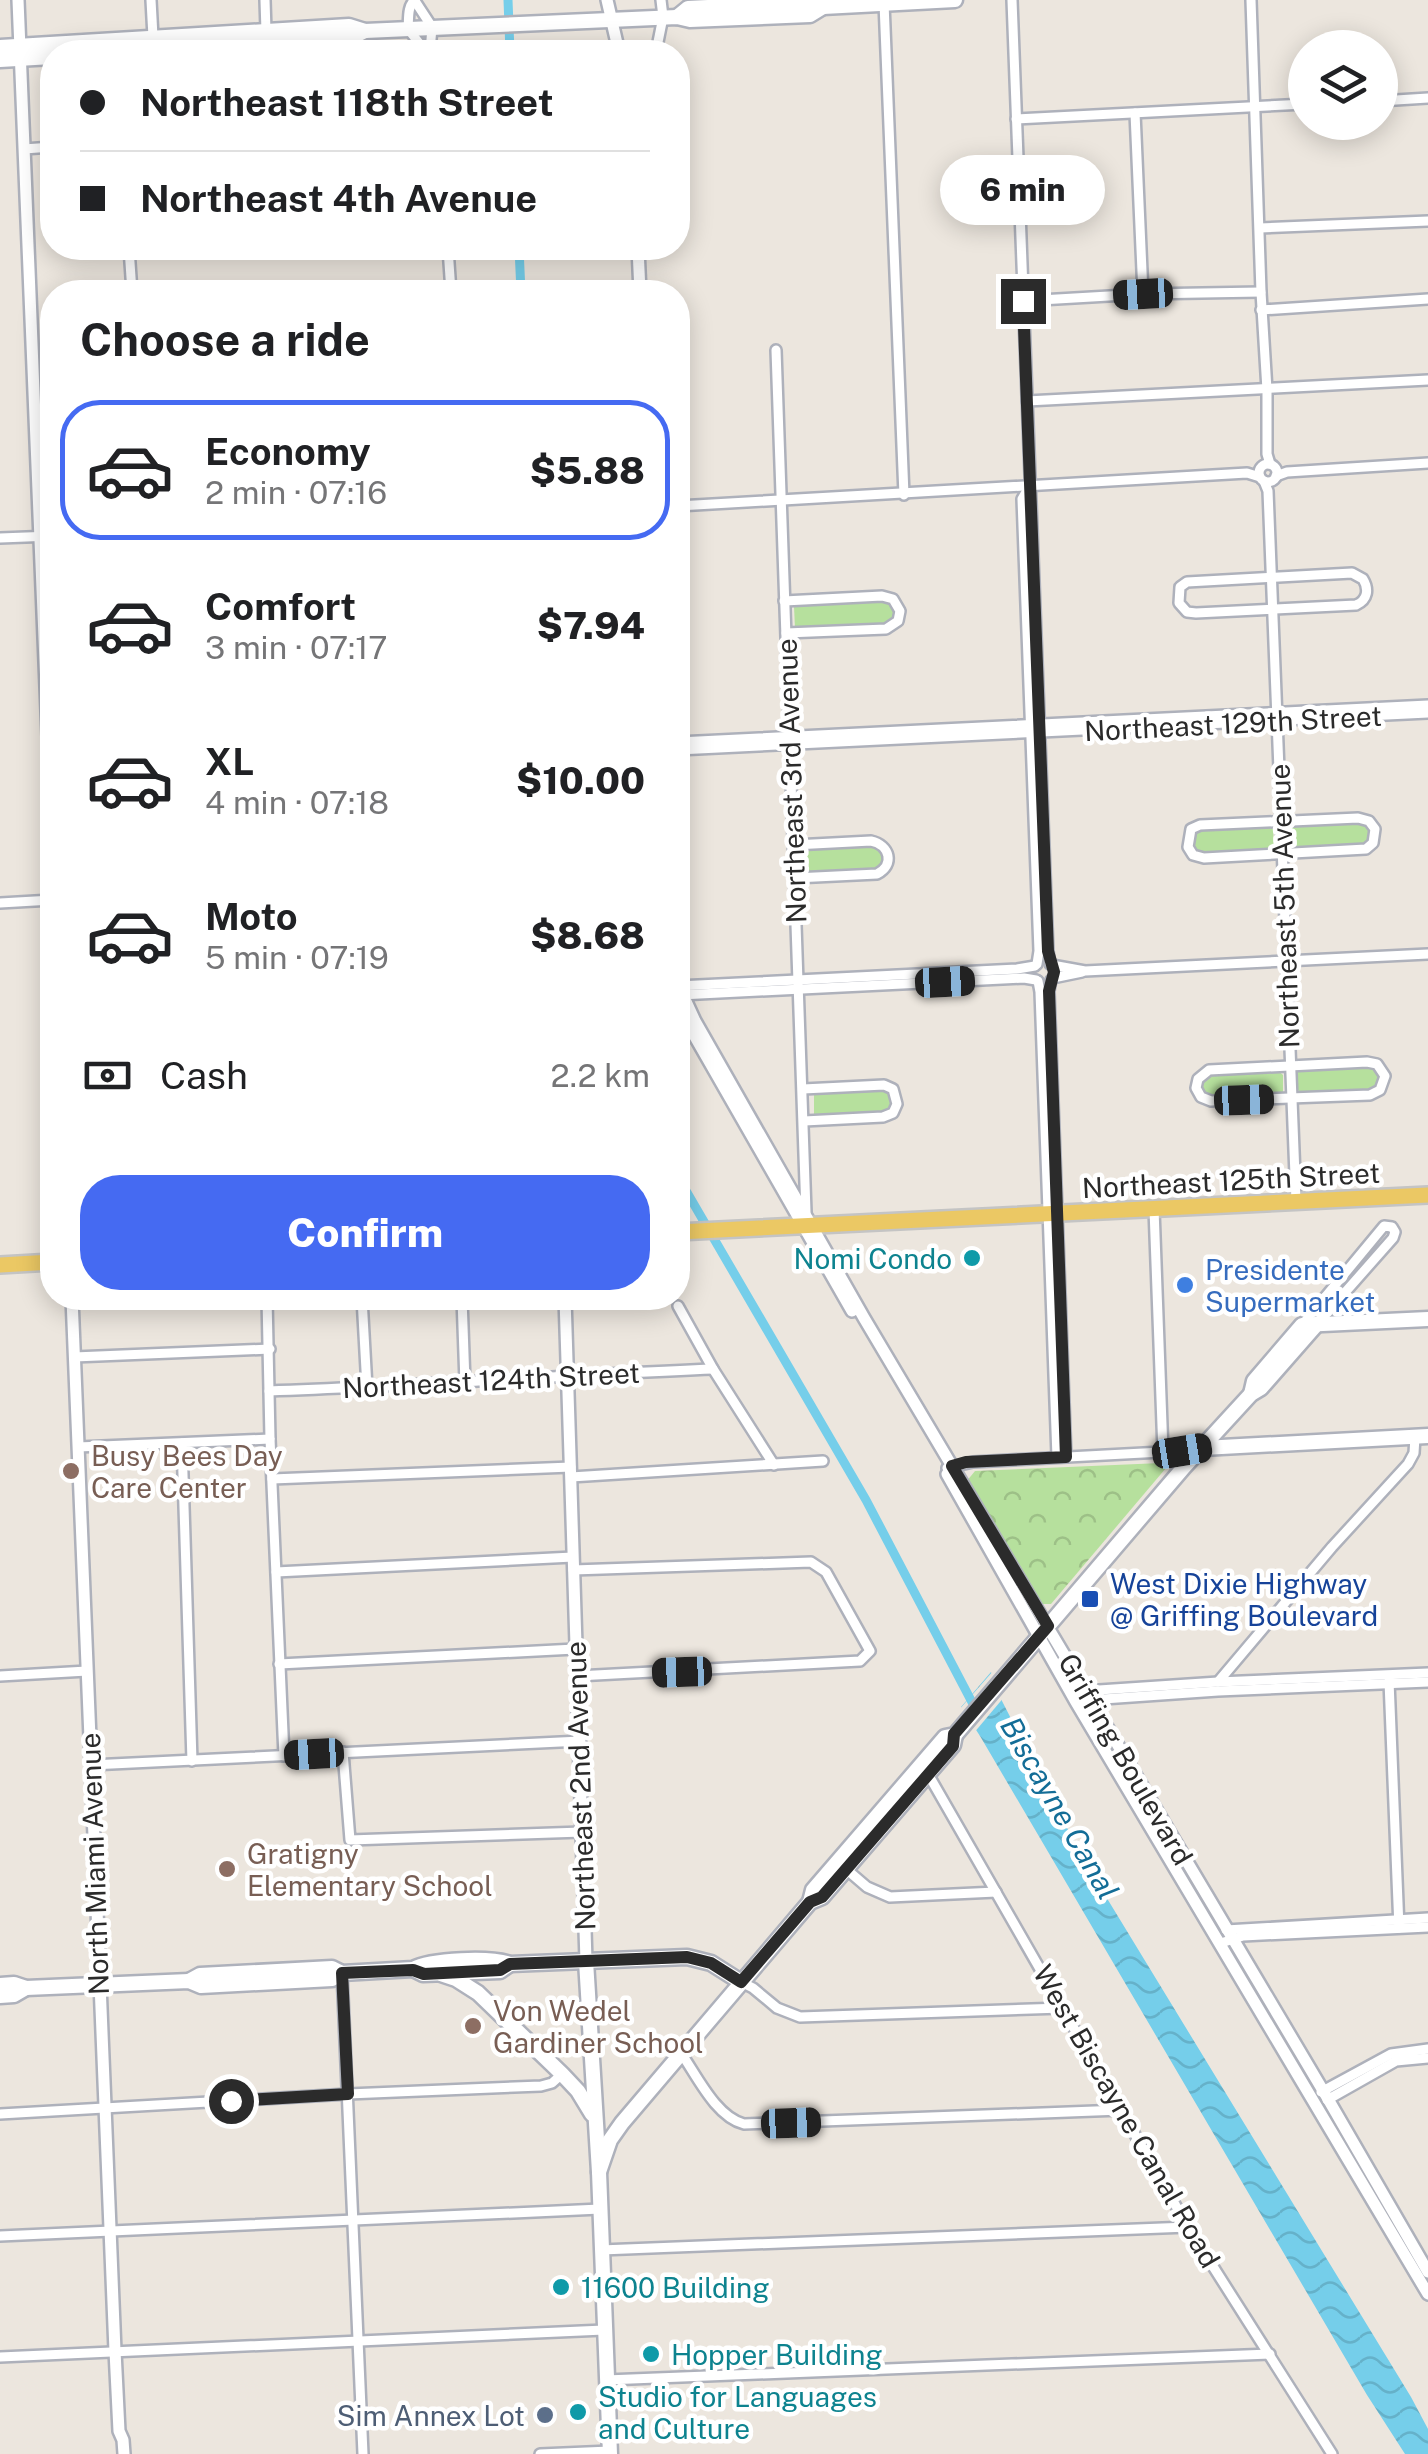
<!DOCTYPE html>
<html lang="en">
<head>
<meta charset="utf-8">
<style>
	:root { --surface:#fff; --page:#f6f6f6; --text:#202124; --muted:#757577; --line:#e0e0e0; --accent:#456af2 }
	body { margin:0; font-family:"Public Sans",sans-serif; background:var(--page); color:var(--text); height:100vh; display:flex; flex-direction:column; font-size:38px; white-space:nowrap }
	* { box-sizing:border-box; margin:0 }
	p { font-size:32px; color:var(--muted) }
	.icon { flex:none; width:55px; height:55px; fill:none; stroke:currentColor; stroke-width:2; stroke-linecap:round; stroke-linejoin:round }
	.map { position:relative; flex:1; overflow:hidden }
	.side { position:absolute; left:40px; top:280px; width:650px; height:1030px; display:flex; flex-direction:column; background:var(--surface); border-radius:40px; box-shadow:0 5px 25px #0003 }
	.side>* { flex:none }
	.top-card { position:absolute; left:40px; top:40px; width:650px; height:220px; border-radius:40px; box-shadow:0 5px 25px #0003; display:grid; align-content:center; height:220px; padding:0 40px; background:var(--surface) }
	.fabs { position:absolute; left:1288px; top:30px; display:grid; gap:20px }
	.fabs a { display:grid; place-items:center; width:110px; height:110px; border-radius:50%; background:var(--surface); box-shadow:0 5px 25px #0003; font-size:50px }
	.end { position:absolute; width:45px; height:45px; margin:-22px; border:12px solid #2b2b2b; background:#fff; box-shadow:0 0 0 5px #fff }
	.from { border-radius:50% }
	.bubble { position:absolute; height:70px; border-radius:35px; background:var(--surface); box-shadow:0 5px 25px #0003; font-size:32px; font-weight:800; line-height:70px; text-align:center }
	.car { position:absolute; width:30px; height:60px; margin:-30px -15px; border-radius:12px; box-shadow:0 0 8px 2px #0007; background:linear-gradient(#222 24%,#8ab4d8 0 40%,#222 0 76%,#8ab4d8 0 86%,#222 0) }
	.top-card b { display:flex; align-items:center; gap:35px; height:95px; font-size:38px }
	.top-card b+b { border-top:2px solid var(--line) }
	.top-card i { width:25px; height:25px; background:var(--text) }
	ul { padding:0; list-style:none }
	li { display:flex; align-items:center; gap:30px; height:140px; margin:0 20px 15px; padding:0 20px; border:5px solid transparent; border-radius:40px }
	li div { flex:1 }
	li b { display:block; font-size:38px }
	li em { font-style:normal; font-weight:800 }
	li.active { border-color:var(--accent) }
	li>.icon { width:90px; height:90px; stroke-width:1.5 }
	h2 { padding:0 40px; font-size:45px; line-height:120px }
	.pay { display:flex; align-items:center; gap:25px; height:110px; padding:0 40px; font-size:38px }
	.pay p { margin-inline-start:auto }
	.cta { display:flex; gap:20px; margin-top:auto; padding:20px 40px }
	.cta a { flex:1; height:115px; border-radius:40px; background:var(--accent); color:#fff; font-size:40px; font-weight:800; line-height:115px; text-align:center }
	.map>svg:first-child { display:block }
</style>
</head>
<body>
<div class="map">
<svg width="1428" height="2454" viewBox="0 0 1428 2454">
	<defs>
		<pattern id="park-crowns" width="20" height="18" patternUnits="userSpaceOnUse" patternTransform="scale(2.5)"><rect width="20" height="18" fill="#b6e09d"/><path d="M2 6a3 3 0 1 1 6 0M12 15a3 3 0 1 1 6 0" fill="none" stroke="#9dc087"/></pattern>
		<pattern id="water-waves" width="16" height="10" patternUnits="userSpaceOnUse" patternTransform="scale(2.5)"><rect width="16" height="10" fill="#75ceea"/><path d="M0 5q4-4 8 0t8 0" fill="none" stroke="#65b1c9"/></pattern>
	</defs>
	<rect width="100%" height="100%" fill="#ece6de"/>
	<g fill="#b6e09d">
		<path d="M 882,599 L 891,601 L 897,615 L 894,621 L 885,626 L 795,629 L 794,606 L 799,603 Z"/>
		<path d="M 1358,820 C 1368,824 1372,826 1372,838 L 1364,846 L 1289,849 L 1288,826 L 1290,824 Z"/>
		<path d="M 1273,825 L 1274,851 L 1201,855 L 1194,853 L 1190,837 L 1196,828 Z"/>
		<path d="M 872,844 L 886,854 L 881,868 L 874,872 L 804,872 L 803,849 L 811,846 Z"/>
		<path d="M 1373,1065 L 1382,1076 L 1378,1087 L 1373,1091 L 1301,1093 L 1298,1090 L 1297,1071 L 1300,1069 Z"/>
		<path d="M 1277,1070 L 1283,1075 L 1283,1092 L 1274,1096 L 1207,1097 L 1200,1089 L 1203,1077 L 1214,1073 Z"/>
		<path d="M 881,1088 L 891,1091 C 893,1101 895,1107 887,1113 L 814,1116 L 814,1092 Z"/>
	</g>
	<path fill="url(#park-crowns)" d="M 1161,1463 L 1166,1468 L 1051,1604 L 1042,1604 L 966,1482 L 975,1471 Z"/>
	<path fill="url(#water-waves)" d="M 991,1672 L 1002,1701 L 1083,1859 L 1411,2397 L 1428,2429 L 1428,2454 L 1405,2454 L 1367,2395 L 980,1736 L 961,1707 Z"/>
	<path fill="#ece6de" d="M 994,1670 L 1005,1696 L 973,1734 L 958,1711 Z"/>
	<g fill="none" stroke-linecap="round" stroke-linejoin="round">
		<g stroke="#75ceea" stroke-width="9">
			<path d="M 508,0 L 510,52"/>
			<path d="M 519,248 L 521,292"/>
			<path d="M 678,1177 L 866,1500 L 974,1706"/>
		</g>
		<g stroke="#aeb1bb" stroke-width="14">
			<g id="minor">
				<path d="M 151,0 L 153,37"/>
				<path d="M 265,0 L 266,31"/>
				<path d="M 415,0 C 407,6 409,19 408,29 L 423,48 L 423,52"/>
				<path d="M 1012,0 L 1048,951 L 1050,964"/>
				<path d="M 1251,0 L 1261,292 L 1267,390 L 1267,454 L 1270,464"/>
				<path d="M 415,1 L 432,27 L 430,52"/>
				<path d="M 884,3 L 904,495"/>
				<path d="M 656,52 L 663,17 L 661,0"/>
				<path d="M 1380,101 L 1428,98"/>
				<path d="M 1135,113 L 1143,294"/>
				<path d="M 1016,119 L 1305,104"/>
				<path d="M 24,149 L 52,147"/>
				<path d="M 1260,228 L 1428,221"/>
				<path d="M 129,248 L 132,292"/>
				<path d="M 448,248 L 451,292"/>
				<path d="M 1023,301 L 1143,294 L 1261,292"/>
				<path d="M 1261,310 L 1428,299"/>
				<path d="M 776,350 L 806,1212"/>
				<path d="M 1027,401 L 1428,380"/>
				<path d="M 35,422 L 52,421"/>
				<circle cx="1268" cy="473" r="9"/>
				<path d="M 1276,476 L 1287,472 L 1428,463"/>
				<path d="M 1264,481 L 1268,491 L 1296,1201"/>
				<path d="M 1029,487 L 1022,499 L 1039,951 L 1037,964"/>
				<path d="M 678,506 L 1247,473 L 1260,477"/>
				<path d="M 0,538 L 52,536"/>
				<path d="M 1352,573 L 1363,579 C 1369,589 1368,600 1356,605 L 1196,613 L 1187,612 L 1179,603 L 1180,587 L 1187,582 Z"/>
				<path d="M 784,601 L 882,596 L 893,599 L 900,611 L 898,621 L 886,629 L 786,633"/>
				<path d="M 678,742 L 1428,705"/>
				<path d="M 678,750 L 1428,713"/>
				<path d="M 1358,818 L 1369,821 L 1375,829 L 1373,843 L 1366,849 L 1204,858 L 1193,855 L 1188,847 L 1191,829 L 1200,825 Z"/>
				<path d="M 794,845 L 871,841 C 890,845 895,865 877,874 L 795,878"/>
				<path d="M 0,903 L 52,900"/>
				<path d="M 1052,965 L 1085,971 L 1428,954"/>
				<path d="M 1053,978 L 1082,972"/>
				<path d="M 1051,980 L 1049,991 L 1066,1457"/>
				<path d="M 1038,981 L 1040,992 L 1057,1457"/>
				<path d="M 678,986 L 1017,969 L 1035,966"/>
				<path d="M 680,995 L 1024,978 L 1036,980"/>
				<path d="M 1367,1062 L 1377,1064 L 1385,1076 L 1380,1090 L 1370,1095 L 1211,1101 L 1201,1097 L 1196,1088 L 1198,1079 L 1209,1070 Z"/>
				<path d="M 803,1089 L 884,1085 L 893,1089 L 897,1104 L 893,1113 L 883,1117 L 804,1121"/>
				<path d="M 1154,1209 L 1163,1452"/>
				<path d="M 267,1298 L 270,1439 L 284,1756"/>
				<path d="M 362,1298 L 367,1388"/>
				<path d="M 462,1298 L 465,1383"/>
				<path d="M 678,1306 L 713,1369 L 774,1465"/>
				<path d="M 1302,1325 L 1384,1226 L 1392,1227 L 1395,1232 L 1393,1238 L 1318,1323"/>
				<path d="M 74,1357 L 270,1349"/>
				<path d="M 269,1391 C 417,1386 565,1375 713,1369"/>
				<path d="M 182,1443 L 192,1761"/>
				<path d="M 78,1447 L 270,1439"/>
				<path d="M 947,1468 L 973,1462 L 1181,1451 L 1200,1448"/>
				<path d="M 571,1477 L 823,1461"/>
				<path d="M 272,1479 L 571,1467"/>
				<path d="M 573,1570 L 811,1562 L 826,1572 L 870,1651 L 860,1661 L 577,1676"/>
				<path d="M 276,1572 L 573,1557"/>
				<path d="M 279,1664 L 575,1649"/>
				<path d="M 0,1676 L 87,1671"/>
				<path d="M 1389,1681 L 1399,1928"/>
				<path d="M 1218,1682 L 1332,1547 L 1408,1464 L 1414,1453 L 1415,1437"/>
				<path d="M 1084,1691 L 1218,1682 L 1428,1673"/>
				<path d="M 1089,1700 L 1218,1691 L 1428,1682"/>
				<path d="M 343,1752 L 350,1840 L 582,1832"/>
				<path d="M 91,1765 L 581,1741"/>
				<path d="M 928,1774 L 1188,2227 L 1332,2454"/>
				<path d="M 846,1869 L 867,1887 L 890,1897 L 996,1892"/>
				<path d="M 1226,1930 L 1428,1918"/>
				<path d="M 1221,1943 L 1243,1936 L 1428,1927"/>
				<path d="M 342,1973 L 363,2454"/>
				<path d="M 741,1982 L 753,1988 L 777,2008 L 800,2017 L 1062,2008"/>
				<path d="M 681,2053 C 697,2076 716,2117 744,2124 L 1121,2110"/>
				<path d="M 1321,2092 L 1391,2054 L 1428,2049"/>
				<path d="M 1327,2100 L 1396,2061 L 1428,2058"/>
				<path d="M 0,2114 L 348,2094 L 541,2086 L 552,2083 L 562,2074"/>
				<path d="M 0,2236 L 600,2209"/>
				<path d="M 601,2250 L 1188,2227"/>
				<path d="M 0,2357 L 604,2330"/>
				<path d="M 606,2380 L 1270,2354"/>
				<path d="M 540,2454 L 610,2451"/>
			</g>
		</g>
		<g stroke="#aeb1bb" stroke-width="16">
			<g id="tertiary">
				<path d="M 18,0 L 52,834"/>
				<path d="M 607,0 L 619,52"/>
				<path d="M 638,248 L 640,292"/>
				<path d="M 678,984 L 695,1021 L 864,1318 L 1328,2099 L 1428,2272"/>
				<path d="M 678,1007 L 852,1311"/>
				<path d="M 72,1298 L 115,2351 L 119,2431 L 123,2440 L 124,2454"/>
				<path d="M 565,1298 L 586,1961"/>
				<path d="M 947,1474 L 1076,1702 L 1428,2294"/>
			</g>
		</g>
		<g stroke="#aeb1bb" stroke-width="19">
			<g id="secondary">
				<path d="M 677,17 L 688,8 L 808,2 L 823,7 L 955,0"/>
				<path d="M 0,47 L 349,26 L 365,31 L 677,17 L 690,20 L 810,15 L 823,7"/>
				<path d="M 126,52 L 349,39 L 365,31"/>
				<path d="M 0,60 L 52,57"/>
				<path d="M 1251,1394 L 1254,1381 L 1302,1325 L 1428,1319"/>
				<path d="M 1203,1448 L 1428,1436"/>
				<path d="M 810,1902 L 813,1890 L 945,1737 L 955,1735 L 1184,1467 L 1251,1394 L 1261,1388 L 1318,1323"/>
				<path d="M 586,1961 L 599,2172 L 610,2454"/>
				<path d="M 413,1969 L 423,1974 L 500,1971 L 510,1964"/>
				<path d="M 441,1974 L 456,1979 L 478,1993 L 562,2074 L 578,2091 L 592,2114"/>
				<path d="M 189,1981 L 200,1975 L 332,1968 L 342,1973 L 413,1969 C 431,1959 491,1957 510,1964 L 687,1957 L 711,1963 L 741,1982"/>
				<path d="M 0,1985 L 14,1984 L 26,1988 L 189,1981 L 201,1986 L 332,1979 L 342,1973"/>
				<path d="M 0,1996 L 14,1995 L 26,1988"/>
				<path d="M 599,2172 L 610,2140 L 622,2123 L 810,1902 L 822,1897 L 953,1745 L 955,1735"/>
			</g>
		</g>
		<g stroke="#c4c4c4" stroke-width="20">
			<g id="primary">
				<path d="M 678,1232 L 1428,1195"/>
				<path d="M 0,1265 L 52,1262"/>
			</g>
		</g>
		<use href="#minor" stroke="#fff" stroke-width="9"/>
		<use href="#tertiary" stroke="#fff" stroke-width="11"/>
		<use href="#secondary" stroke="#fff" stroke-width="14"/>
		<use href="#primary" stroke="#ebc864" stroke-width="15"/>
	</g>
	<g fill="none" stroke-linecap="round" stroke-linejoin="round">
		<path stroke="#2b2b2b" stroke-width="12" d="M 231,2101 L 348,2094 L 342,1973 L 413,1970 L 424,1974 L 500,1970 L 510,1964 L 687,1957 L 711,1963 L 741,1982 L 810,1902 L 822,1897 L 953,1746 L 954,1734 L 1048,1626 L 952,1466 L 966,1462 L 1066,1457 L 1049,991 L 1054,972 L 1048,951 L 1023,301"/>
	</g>
	<g fill="#0f9aa8" stroke="#fff" stroke-width="4">
		<circle cx="972" cy="1258" r="10"/>
		<circle cx="561" cy="2287" r="10"/>
		<circle cx="651" cy="2354" r="10"/>
		<circle cx="578" cy="2412" r="10"/>
	</g>
	<circle fill="#3f7fe0" stroke="#fff" stroke-width="4" cx="1185" cy="1285" r="10"/>
	<g fill="#8d6e63" stroke="#fff" stroke-width="4">
		<circle cx="71" cy="1471" r="10"/>
		<circle cx="227" cy="1869" r="10"/>
		<circle cx="473" cy="2026" r="10"/>
	</g>
	<rect fill="#1a4fb4" stroke="#fff" stroke-width="4" x="1080" y="1589" width="20" height="20" rx="5"/>
	<circle fill="#5c6f8a" stroke="#fff" stroke-width="4" cx="545" cy="2415" r="10"/>
	<g text-anchor="middle" dominant-baseline="central" stroke-width="9" stroke-linejoin="round" paint-order="stroke">
		<g font-size="28" fill="#2b2b2b" stroke="#fff">
			<text transform="translate(1233 723) rotate(-3)">Northeast 129th Street</text>
			<text transform="translate(791 781) rotate(-92)">Northeast 3rd Avenue</text>
			<text transform="translate(1284 906) rotate(-92)">Northeast 5th Avenue</text>
			<text transform="translate(1231 1180) rotate(-3)">Northeast 125th Street</text>
			<text transform="translate(491 1380) rotate(-3)">Northeast 124th Street</text>
			<text transform="translate(1126 1759) rotate(60)">Griffing Boulevard</text>
			<text transform="translate(580 1786) rotate(-92)">Northeast 2nd Avenue</text>
			<text transform="translate(94 1864) rotate(-92)">North Miami Avenue</text>
			<text transform="translate(1127 2116) rotate(60)">West Biscayne Canal Road</text>
		</g>
		<g font-size="28" fill="#0d838f" stroke="#fff" text-anchor="start">
			<text x="952" y="1258" text-anchor="end">Nomi Condo</text>
			<text x="581" y="2287">11600 Building</text>
			<text x="671" y="2354">Hopper Building</text>
			<text x="598" y="2396">Studio for Languages<tspan x="598" dy="32">and Culture</tspan></text>
		</g>
		<g font-size="28" fill="#366cbe" stroke="#fff" text-anchor="start">
			<text x="1205" y="1269">Presidente<tspan x="1205" dy="32">Supermarket</tspan></text>
		</g>
		<g font-size="28" fill="#785e54" stroke="#fff" text-anchor="start">
			<text x="91" y="1455">Busy Bees Day<tspan x="91" dy="32">Care Center</tspan></text>
			<text x="247" y="1853">Gratigny<tspan x="247" dy="32">Elementary School</tspan></text>
			<text x="493" y="2010">Von Wedel<tspan x="493" dy="32">Gardiner School</tspan></text>
		</g>
		<g font-size="28" fill="#164399" stroke="#fff" text-anchor="start">
			<text x="1110" y="1583">West Dixie Highway<tspan x="1110" dy="32">@ Griffing Boulevard</tspan></text>
		</g>
		<g font-size="28" fill="#4e5e75" stroke="#fff" text-anchor="end">
			<text x="525" y="2415">Sim Annex Lot</text>
		</g>
		<g font-size="30" font-style="italic" fill="#136d97" stroke="#fff">
			<text transform="translate(1060 1808) rotate(60)">Biscayne Canal</text>
		</g>
	</g>
</svg>
<div class="fabs">
<a><svg class="icon" aria-label="layers" viewBox="0 0 24 24"><path d="M12 4l9 5-9 5-9-5zM3 14l9 5 9-5"/></svg></a>
</div>
<i class="end from" style="left:231px;top:2101px"></i>
<i class="end" style="left:1023px;top:301px"></i>
<div class="bubble" style="left:940px;top:155px;width:165px">6 min</div>
<i class="car" style="left:1143px;top:294px;rotate:267deg"></i>
<i class="car" style="left:945px;top:982px;rotate:87deg"></i>
<i class="car" style="left:1244px;top:1100px;rotate:88deg"></i>
<i class="car" style="left:1182px;top:1451px;rotate:81deg"></i>
<i class="car" style="left:682px;top:1672px;rotate:268deg"></i>
<i class="car" style="left:314px;top:1754px;rotate:267deg"></i>
<i class="car" style="left:791px;top:2123px;rotate:88deg"></i>
<div class="top-card">
<b><i class="from"></i>Northeast 118th Street</b>
<b><i></i>Northeast 4th Avenue</b>
</div>
<section class="side">
<h2>Choose a ride</h2>
<ul>
<li class="active"><svg class="icon" aria-label="car" viewBox="0 0 24 24"><path d="M5 17H2v-5l4-1 3-4h7l3 4 3 1v5h-3M9 17h6M6 11h13"/><circle cx="7" cy="17" r="2"/><circle cx="17" cy="17" r="2"/></svg><div><b>Economy</b><p>2 min · 07:16</p></div><em>$5.88</em></li>
<li><svg class="icon" aria-label="car" viewBox="0 0 24 24"><path d="M5 17H2v-5l4-1 3-4h7l3 4 3 1v5h-3M9 17h6M6 11h13"/><circle cx="7" cy="17" r="2"/><circle cx="17" cy="17" r="2"/></svg><div><b>Comfort</b><p>3 min · 07:17</p></div><em>$7.94</em></li>
<li><svg class="icon" aria-label="car" viewBox="0 0 24 24"><path d="M5 17H2v-5l4-1 3-4h7l3 4 3 1v5h-3M9 17h6M6 11h13"/><circle cx="7" cy="17" r="2"/><circle cx="17" cy="17" r="2"/></svg><div><b>XL</b><p>4 min · 07:18</p></div><em>$10.00</em></li>
<li><svg class="icon" aria-label="car" viewBox="0 0 24 24"><path d="M5 17H2v-5l4-1 3-4h7l3 4 3 1v5h-3M9 17h6M6 11h13"/><circle cx="7" cy="17" r="2"/><circle cx="17" cy="17" r="2"/></svg><div><b>Moto</b><p>5 min · 07:19</p></div><em>$8.68</em></li>
</ul>
<div class="pay"><svg class="icon" aria-label="cash" viewBox="0 0 24 24"><path d="M3 7h18v10H3z"/><circle cx="12" cy="12" r="2"/></svg>Cash<p>2.2 km</p></div>
<div class="cta"><a>Confirm</a></div>
</section>
</div>
</body>
</html>
